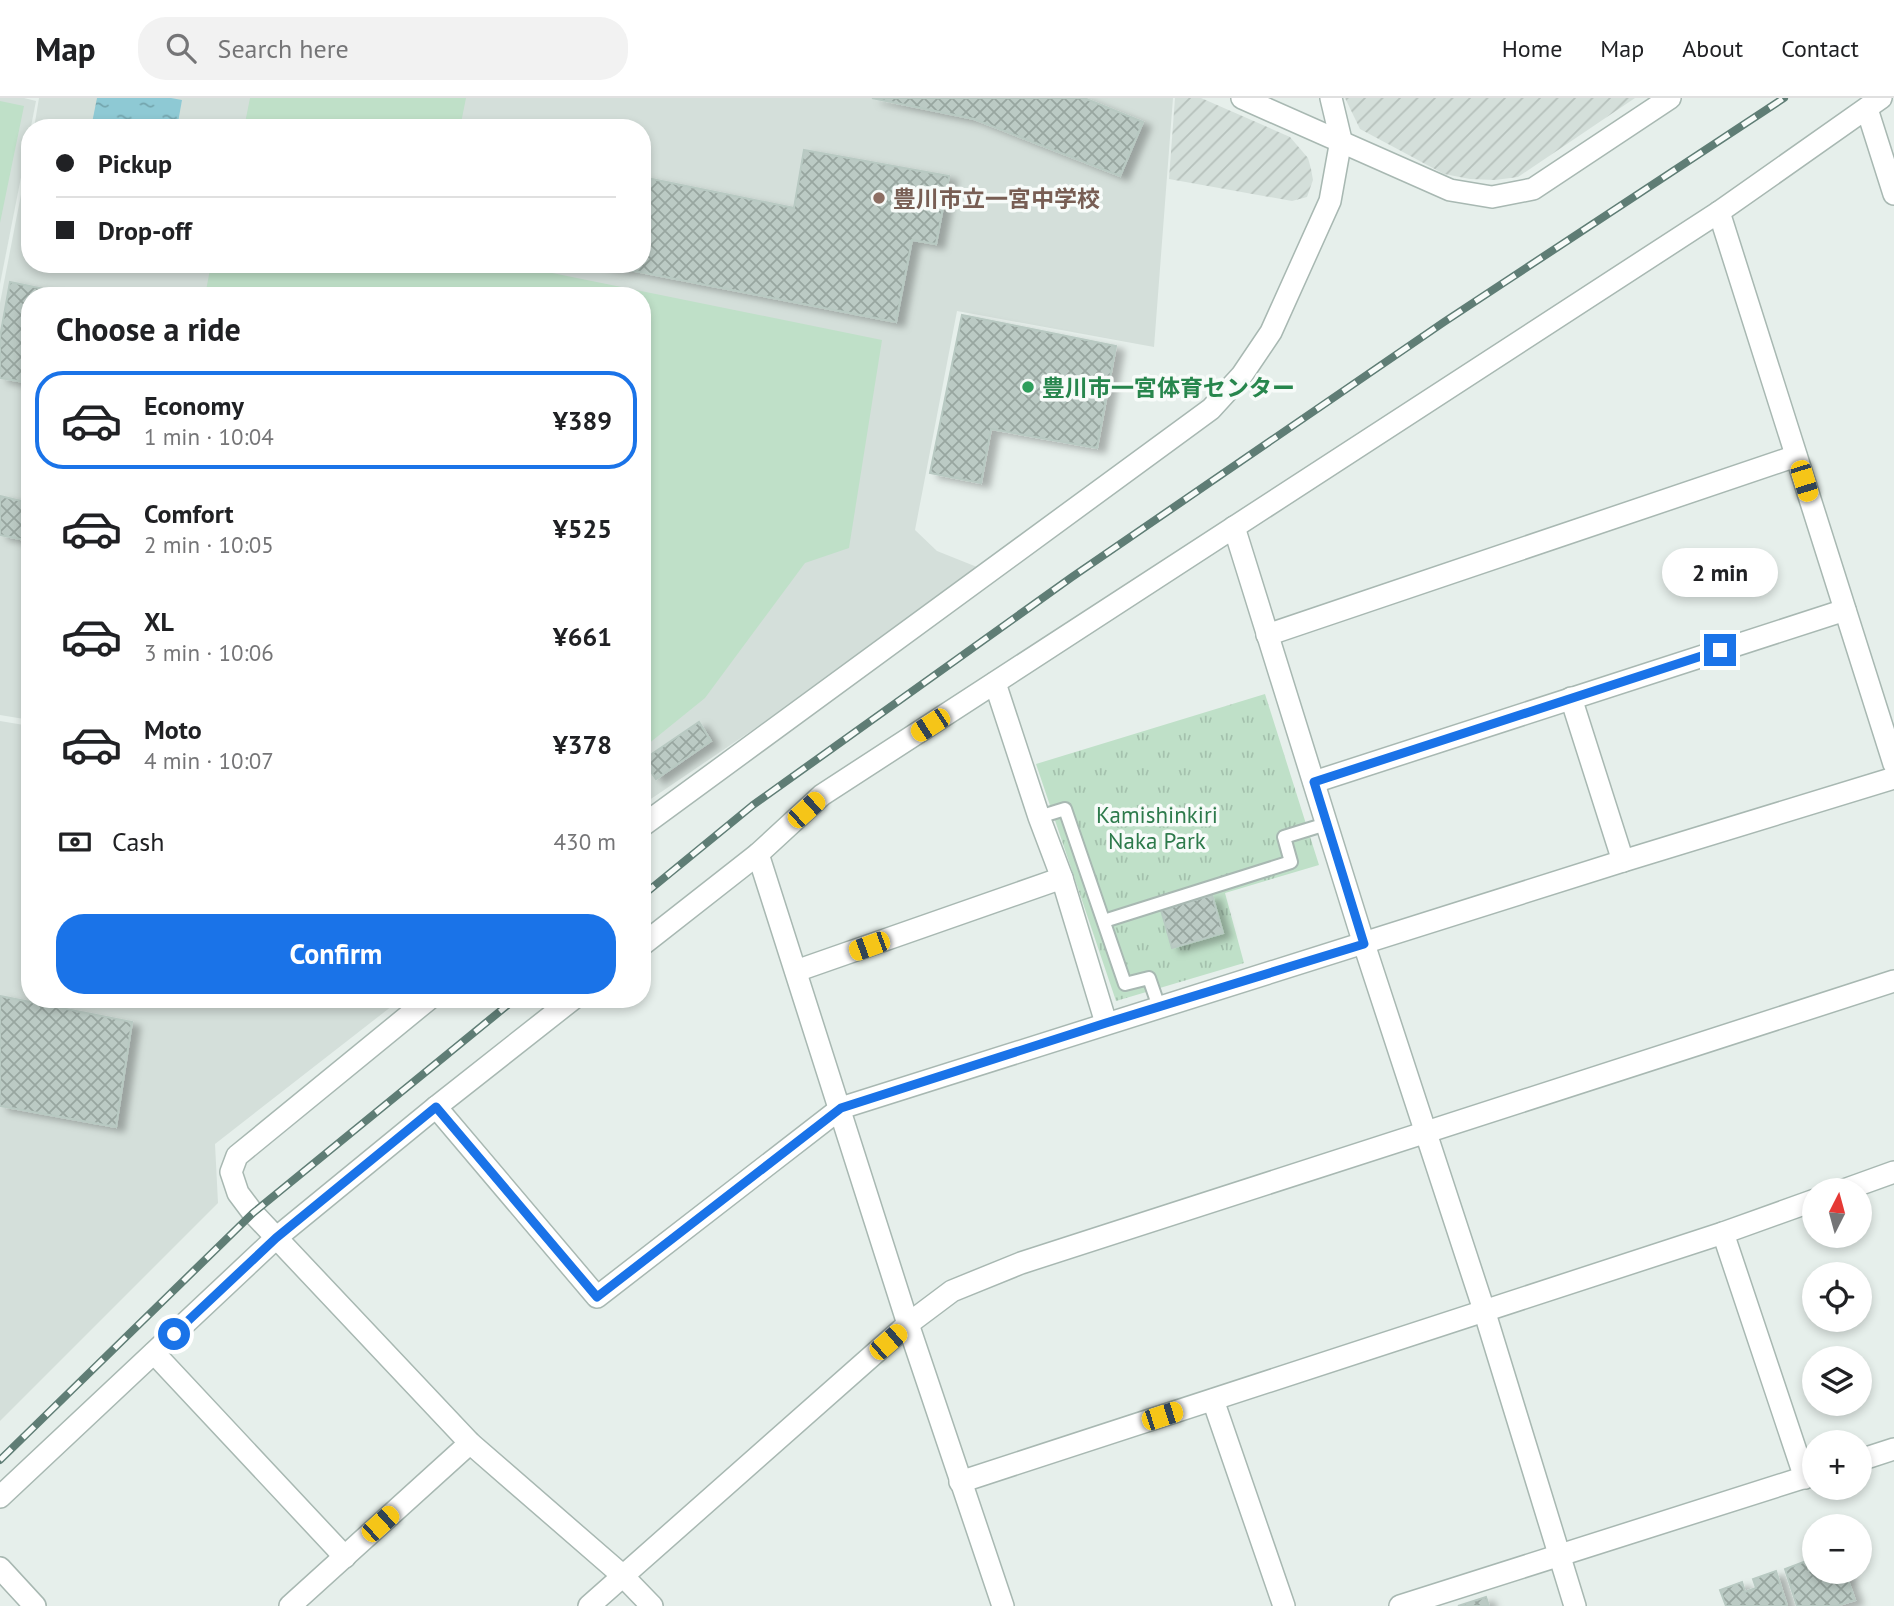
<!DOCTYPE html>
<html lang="en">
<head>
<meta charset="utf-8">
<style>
	:root { --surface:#fff; --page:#f2f2f2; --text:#202124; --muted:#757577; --line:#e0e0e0; --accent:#1a73e8 }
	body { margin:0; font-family:"PT Sans","Noto Sans JP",sans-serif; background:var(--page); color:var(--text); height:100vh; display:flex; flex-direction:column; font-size:26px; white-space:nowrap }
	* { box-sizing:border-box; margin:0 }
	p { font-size:23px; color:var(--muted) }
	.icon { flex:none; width:38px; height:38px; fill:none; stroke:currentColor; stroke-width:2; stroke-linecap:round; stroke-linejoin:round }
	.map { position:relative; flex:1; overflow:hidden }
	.details { position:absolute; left:21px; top:189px; width:630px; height:721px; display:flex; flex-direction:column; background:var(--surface); border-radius:28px; box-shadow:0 4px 10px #0003 }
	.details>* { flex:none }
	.top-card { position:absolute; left:21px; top:21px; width:630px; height:154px; border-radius:28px; box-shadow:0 4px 10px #0003; display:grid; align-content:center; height:154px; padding:0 35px; background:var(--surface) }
	.needle { width:46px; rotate:6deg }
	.buttons { position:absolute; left:1802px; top:1080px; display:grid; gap:14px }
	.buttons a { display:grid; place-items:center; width:70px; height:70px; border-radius:50%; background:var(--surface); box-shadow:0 4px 10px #0003; font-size:35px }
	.end { position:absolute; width:32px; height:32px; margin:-16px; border:9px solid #1a73e8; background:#fff; box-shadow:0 0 0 4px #fff }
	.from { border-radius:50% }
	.bubble { position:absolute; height:49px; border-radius:24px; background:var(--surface); box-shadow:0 4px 10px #0003; font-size:23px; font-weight:600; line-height:49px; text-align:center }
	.car { position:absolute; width:21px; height:42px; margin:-21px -10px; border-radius:9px; box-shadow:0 0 5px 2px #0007; background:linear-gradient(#f5c518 24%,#345 0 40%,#f5c518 0 76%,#345 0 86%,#f5c518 0) }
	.top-card b { display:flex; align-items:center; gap:24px; height:66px; font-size:26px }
	.top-card b+b { border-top:2px solid var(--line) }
	.top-card i { width:18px; height:18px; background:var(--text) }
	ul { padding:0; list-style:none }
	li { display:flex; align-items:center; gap:21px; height:98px; margin:0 14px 10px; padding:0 21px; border:4px solid transparent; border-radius:28px }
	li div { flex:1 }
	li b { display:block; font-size:26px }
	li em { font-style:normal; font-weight:600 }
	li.on { border-color:var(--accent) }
	li>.icon { width:63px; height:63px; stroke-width:1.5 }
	h2 { padding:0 35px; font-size:32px; line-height:84px }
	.pay { display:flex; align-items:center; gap:18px; height:77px; padding:0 35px; font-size:26px }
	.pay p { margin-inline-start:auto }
	.cta { display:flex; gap:14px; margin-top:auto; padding:14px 35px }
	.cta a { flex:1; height:80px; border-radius:28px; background:var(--accent); color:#fff; font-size:28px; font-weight:600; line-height:80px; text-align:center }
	header { display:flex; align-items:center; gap:42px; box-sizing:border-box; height:98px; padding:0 35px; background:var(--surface); border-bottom:2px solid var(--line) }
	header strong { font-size:33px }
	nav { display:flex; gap:38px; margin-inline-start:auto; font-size:24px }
	.search { width:490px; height:63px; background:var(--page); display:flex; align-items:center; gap:18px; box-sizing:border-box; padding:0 24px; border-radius:28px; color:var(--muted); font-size:26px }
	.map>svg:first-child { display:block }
</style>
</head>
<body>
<header>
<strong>Map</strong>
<div class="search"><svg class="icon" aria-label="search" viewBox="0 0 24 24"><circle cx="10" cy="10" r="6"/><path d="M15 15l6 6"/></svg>Search here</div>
<nav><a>Home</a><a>Map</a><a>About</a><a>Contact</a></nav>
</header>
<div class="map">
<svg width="1894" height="1508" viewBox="0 0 1894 1508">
	<defs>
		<pattern id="industrial-furrows" width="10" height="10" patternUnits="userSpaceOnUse" patternTransform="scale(1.75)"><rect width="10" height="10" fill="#d4dfda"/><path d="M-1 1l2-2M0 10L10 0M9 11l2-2" fill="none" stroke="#b6c1bc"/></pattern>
		<pattern id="park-tufts" width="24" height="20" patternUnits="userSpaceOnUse" patternTransform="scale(1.75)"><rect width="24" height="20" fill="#bfe0c8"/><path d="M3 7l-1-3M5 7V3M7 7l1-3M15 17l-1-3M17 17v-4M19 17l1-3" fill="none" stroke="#a4c1ad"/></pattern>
		<pattern id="water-ripples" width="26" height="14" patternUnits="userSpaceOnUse" patternTransform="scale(1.75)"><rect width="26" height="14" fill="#8ec9d4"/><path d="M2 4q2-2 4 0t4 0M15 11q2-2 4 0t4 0" fill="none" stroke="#74a5ad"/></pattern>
		<pattern id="building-cross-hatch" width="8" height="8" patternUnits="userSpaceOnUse" patternTransform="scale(1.75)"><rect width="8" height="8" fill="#bbcac4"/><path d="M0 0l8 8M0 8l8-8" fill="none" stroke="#98a6a0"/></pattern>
		<filter id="shadow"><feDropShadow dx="8" dy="4.5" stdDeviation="3.5" flood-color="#0004"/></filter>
	</defs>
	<rect width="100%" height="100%" fill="#e6efeb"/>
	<g fill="#d4dfda">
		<path d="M 0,0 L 24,0 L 36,3 L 0,186 Z"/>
		<path d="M 39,0 L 1173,0 L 1154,249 L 957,213 L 915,432 L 937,453 L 987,473 L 642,707 L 642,198 L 30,198 L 30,622 L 0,617 L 0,205 L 30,50 L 30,166 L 642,166 L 642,30 L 34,30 Z"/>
		<path d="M 0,623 L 30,628 L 30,901 L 401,901 L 215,1046 L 218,1105 L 0,1323 Z"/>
	</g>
	<g fill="url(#industrial-furrows)">
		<path d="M 1175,0 L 1201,0 L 1290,39 L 1308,60 L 1311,71 L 1313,82 L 1307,99 L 1292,103 L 1169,81 Z"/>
		<path d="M 1345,0 L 1635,0 L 1518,79 L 1495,82 L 1470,81 L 1444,76 L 1360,31 Z"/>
	</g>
	<path fill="url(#park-tufts)" d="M 1265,596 L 1319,767 L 1225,795 L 1244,865 L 1116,903 L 1036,666 Z"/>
	<g fill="#bfe0c8">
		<path d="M 250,0 L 466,0 L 460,30 L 244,30 Z"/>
		<path d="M 0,3 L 24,8 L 0,125 Z"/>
		<path d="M 211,166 L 508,166 L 882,242 L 849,450 L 805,465 L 705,600 L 642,651 L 642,198 L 205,198 Z"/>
	</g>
	<path fill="url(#water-ripples)" d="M 97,0 L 171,0 L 182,2 L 177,30 L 91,30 Z"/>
	<g fill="url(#building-cross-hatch)" stroke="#b8c9c2" stroke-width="2" filter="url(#shadow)">
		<path d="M 872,0 L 1084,0 L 1143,24 L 1120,78 L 974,21 Z"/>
		<path d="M 804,52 L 949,78 L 936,146 L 912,142 L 896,224 L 599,166 L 642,166 L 642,79 L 794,110 Z"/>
		<path d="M 10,184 L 78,198 L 30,198 L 30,285 L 0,280 L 0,239 Z"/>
		<path d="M 962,217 L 1116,248 L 1097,350 L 991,331 L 981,385 L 930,375 Z"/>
		<path d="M 0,398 L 30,405 L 30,443 L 0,437 Z"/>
		<path d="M 699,624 L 711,643 L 656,681 L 643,662 Z"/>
		<path d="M 1212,797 L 1223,835 L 1172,850 L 1161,812 Z"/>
		<path d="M 0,898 L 132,924 L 116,1029 L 0,1008 Z"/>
		<path d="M 1806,1463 L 1809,1473 L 1815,1471 L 1815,1474 L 1845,1474 L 1855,1502 L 1836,1508 L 1797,1508 L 1785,1471 Z"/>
		<path d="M 1776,1473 L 1787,1508 L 1726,1508 L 1720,1492 L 1742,1484 L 1745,1494 L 1756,1490 L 1753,1481 Z"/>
		<path d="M 1486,1499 L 1489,1508 L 1458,1508 Z"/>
	</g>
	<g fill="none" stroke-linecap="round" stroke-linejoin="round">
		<g stroke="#a8b8b2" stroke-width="16">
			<g id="service">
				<path d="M 1039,719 L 1065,711 L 1125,886 L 1149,880 L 1159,909"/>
				<path d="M 1104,823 L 1291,764 L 1284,739 L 1326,726"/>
			</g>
		</g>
		<g stroke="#a8b8b2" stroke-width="24">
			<g id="minor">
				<path d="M 1867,11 L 1894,96"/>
				<path d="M 1719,114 L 1894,666"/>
				<path d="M 1234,429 L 1364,846 L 1484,1212 L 1575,1508"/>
				<path d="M 1267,537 L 1796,358"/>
				<path d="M 995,585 L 1039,719 L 1062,780 L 1106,925"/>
				<path d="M 1571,600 L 1623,763"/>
				<path d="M 1314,684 L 1845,512"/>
				<path d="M 642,728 L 1211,311 L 1242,277 L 1271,234 L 1330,103 L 1341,42 L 1331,0"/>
				<path d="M 758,756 L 908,1226 L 1003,1508"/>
				<path d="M 642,847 L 758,756 L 822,697 L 1719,114 L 1881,0"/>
				<path d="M 796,873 L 1062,780"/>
				<path d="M 429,901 L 237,1058 L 231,1074 L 238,1095 L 253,1115 L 470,1345 L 622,1477 L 652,1508"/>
				<path d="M 436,1009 L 597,1199 L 841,1010 L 1623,763 L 1894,680"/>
				<path d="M 1844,1092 L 1894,1074"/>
				<path d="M 1723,1135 L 1805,1380"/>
				<path d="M 154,1255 L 345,1459"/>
				<path d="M 1213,1302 L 1284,1508"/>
				<path d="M 1860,1362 L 1894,1351"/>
				<path d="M 960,1384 L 1723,1135 L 1815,1102"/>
				<path d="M 0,1399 L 276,1140 L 436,1009 L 573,901"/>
				<path d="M 0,1470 L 35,1508"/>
				<path d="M 290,1508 L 470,1345"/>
				<path d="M 1400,1508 L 1815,1376"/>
			</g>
		</g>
		<g stroke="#a8b8b2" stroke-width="24">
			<g id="tertiary">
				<path d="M 1242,0 L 1450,92 L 1492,99 L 1533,91 L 1670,0"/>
				<path d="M 589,1508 L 908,1226 L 952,1193 L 1021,1165 L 1894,883"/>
			</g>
		</g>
		<use href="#service" stroke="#fff" stroke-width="12"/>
		<use href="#minor" stroke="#fff" stroke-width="21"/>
		<use href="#tertiary" stroke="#fff" stroke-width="21"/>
		<g stroke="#5f7d75" stroke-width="8">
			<g id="rail">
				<path d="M 642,798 L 753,707 L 1072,479 L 1444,224 L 1784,0"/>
				<path d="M 0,1362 L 253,1115 L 515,901"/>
			</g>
		</g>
		<use href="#rail" stroke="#f7fbf9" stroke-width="5" stroke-dasharray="16" stroke-linecap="butt"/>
	</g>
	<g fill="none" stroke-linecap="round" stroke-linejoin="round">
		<path stroke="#1a73e8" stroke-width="9" d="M 174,1236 L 276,1140 L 436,1009 L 597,1199 L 841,1010 L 1106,925 L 1364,846 L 1314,684 L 1720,552"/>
	</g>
	<circle fill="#8d6e63" stroke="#f7fbf9" stroke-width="2.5" cx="879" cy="100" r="7"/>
	<circle fill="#2e9e5b" stroke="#f7fbf9" stroke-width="2.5" cx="1028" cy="289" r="7"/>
	<g text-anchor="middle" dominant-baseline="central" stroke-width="7" stroke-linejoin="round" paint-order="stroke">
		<g font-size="23" font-weight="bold" fill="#785e54" stroke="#f7fbf9" text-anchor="start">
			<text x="893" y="100">豊川市立一宮中学校</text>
		</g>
		<g font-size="23" font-weight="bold" fill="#27864d" stroke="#f7fbf9" text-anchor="start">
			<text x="1042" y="289">豊川市一宮体育センター</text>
		</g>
		<g font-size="23" fill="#2d7a4b" stroke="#f7fbf9">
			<text x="1157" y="716">Kamishinkiri<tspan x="1157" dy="26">Naka Park</tspan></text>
		</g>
	</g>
</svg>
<div class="buttons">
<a><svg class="needle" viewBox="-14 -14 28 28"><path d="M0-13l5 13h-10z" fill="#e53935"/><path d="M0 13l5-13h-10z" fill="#757577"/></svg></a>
<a><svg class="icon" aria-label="locate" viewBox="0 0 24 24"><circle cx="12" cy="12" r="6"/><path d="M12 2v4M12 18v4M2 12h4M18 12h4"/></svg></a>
<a><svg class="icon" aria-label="layers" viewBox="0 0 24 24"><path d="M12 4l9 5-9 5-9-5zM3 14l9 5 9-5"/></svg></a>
<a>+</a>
<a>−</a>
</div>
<i class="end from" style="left:174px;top:1236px"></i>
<i class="end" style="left:1720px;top:552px"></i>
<div class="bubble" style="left:1662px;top:450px;width:116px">2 min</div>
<i class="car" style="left:1804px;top:383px;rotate:163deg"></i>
<i class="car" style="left:930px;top:627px;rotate:237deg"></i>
<i class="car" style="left:806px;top:712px;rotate:48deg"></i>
<i class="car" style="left:869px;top:848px;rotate:250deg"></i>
<i class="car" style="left:888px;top:1244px;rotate:49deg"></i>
<i class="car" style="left:1162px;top:1318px;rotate:72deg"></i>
<i class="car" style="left:380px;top:1426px;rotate:48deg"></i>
<div class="top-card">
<b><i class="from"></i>Pickup</b>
<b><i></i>Drop-off</b>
</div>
<section class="details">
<h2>Choose a ride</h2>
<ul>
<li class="on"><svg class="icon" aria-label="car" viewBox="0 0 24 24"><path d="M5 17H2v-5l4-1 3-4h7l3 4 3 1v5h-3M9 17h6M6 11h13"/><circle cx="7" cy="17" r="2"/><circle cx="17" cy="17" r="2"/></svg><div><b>Economy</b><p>1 min · 10:04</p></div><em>¥389</em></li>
<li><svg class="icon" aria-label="car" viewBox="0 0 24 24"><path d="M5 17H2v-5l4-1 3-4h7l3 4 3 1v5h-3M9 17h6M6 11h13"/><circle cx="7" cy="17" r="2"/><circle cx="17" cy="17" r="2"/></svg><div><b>Comfort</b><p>2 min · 10:05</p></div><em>¥525</em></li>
<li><svg class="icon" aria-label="car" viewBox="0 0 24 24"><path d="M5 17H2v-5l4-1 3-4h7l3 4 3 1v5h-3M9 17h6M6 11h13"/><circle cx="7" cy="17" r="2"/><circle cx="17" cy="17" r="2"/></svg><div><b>XL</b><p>3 min · 10:06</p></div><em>¥661</em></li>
<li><svg class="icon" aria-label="car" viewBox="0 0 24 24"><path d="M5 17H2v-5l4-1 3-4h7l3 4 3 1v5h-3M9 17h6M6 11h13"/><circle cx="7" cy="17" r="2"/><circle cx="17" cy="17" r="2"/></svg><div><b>Moto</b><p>4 min · 10:07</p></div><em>¥378</em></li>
</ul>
<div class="pay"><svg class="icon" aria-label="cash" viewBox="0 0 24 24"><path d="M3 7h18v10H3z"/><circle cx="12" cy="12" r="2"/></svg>Cash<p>430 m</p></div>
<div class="cta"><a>Confirm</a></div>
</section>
</div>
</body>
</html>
